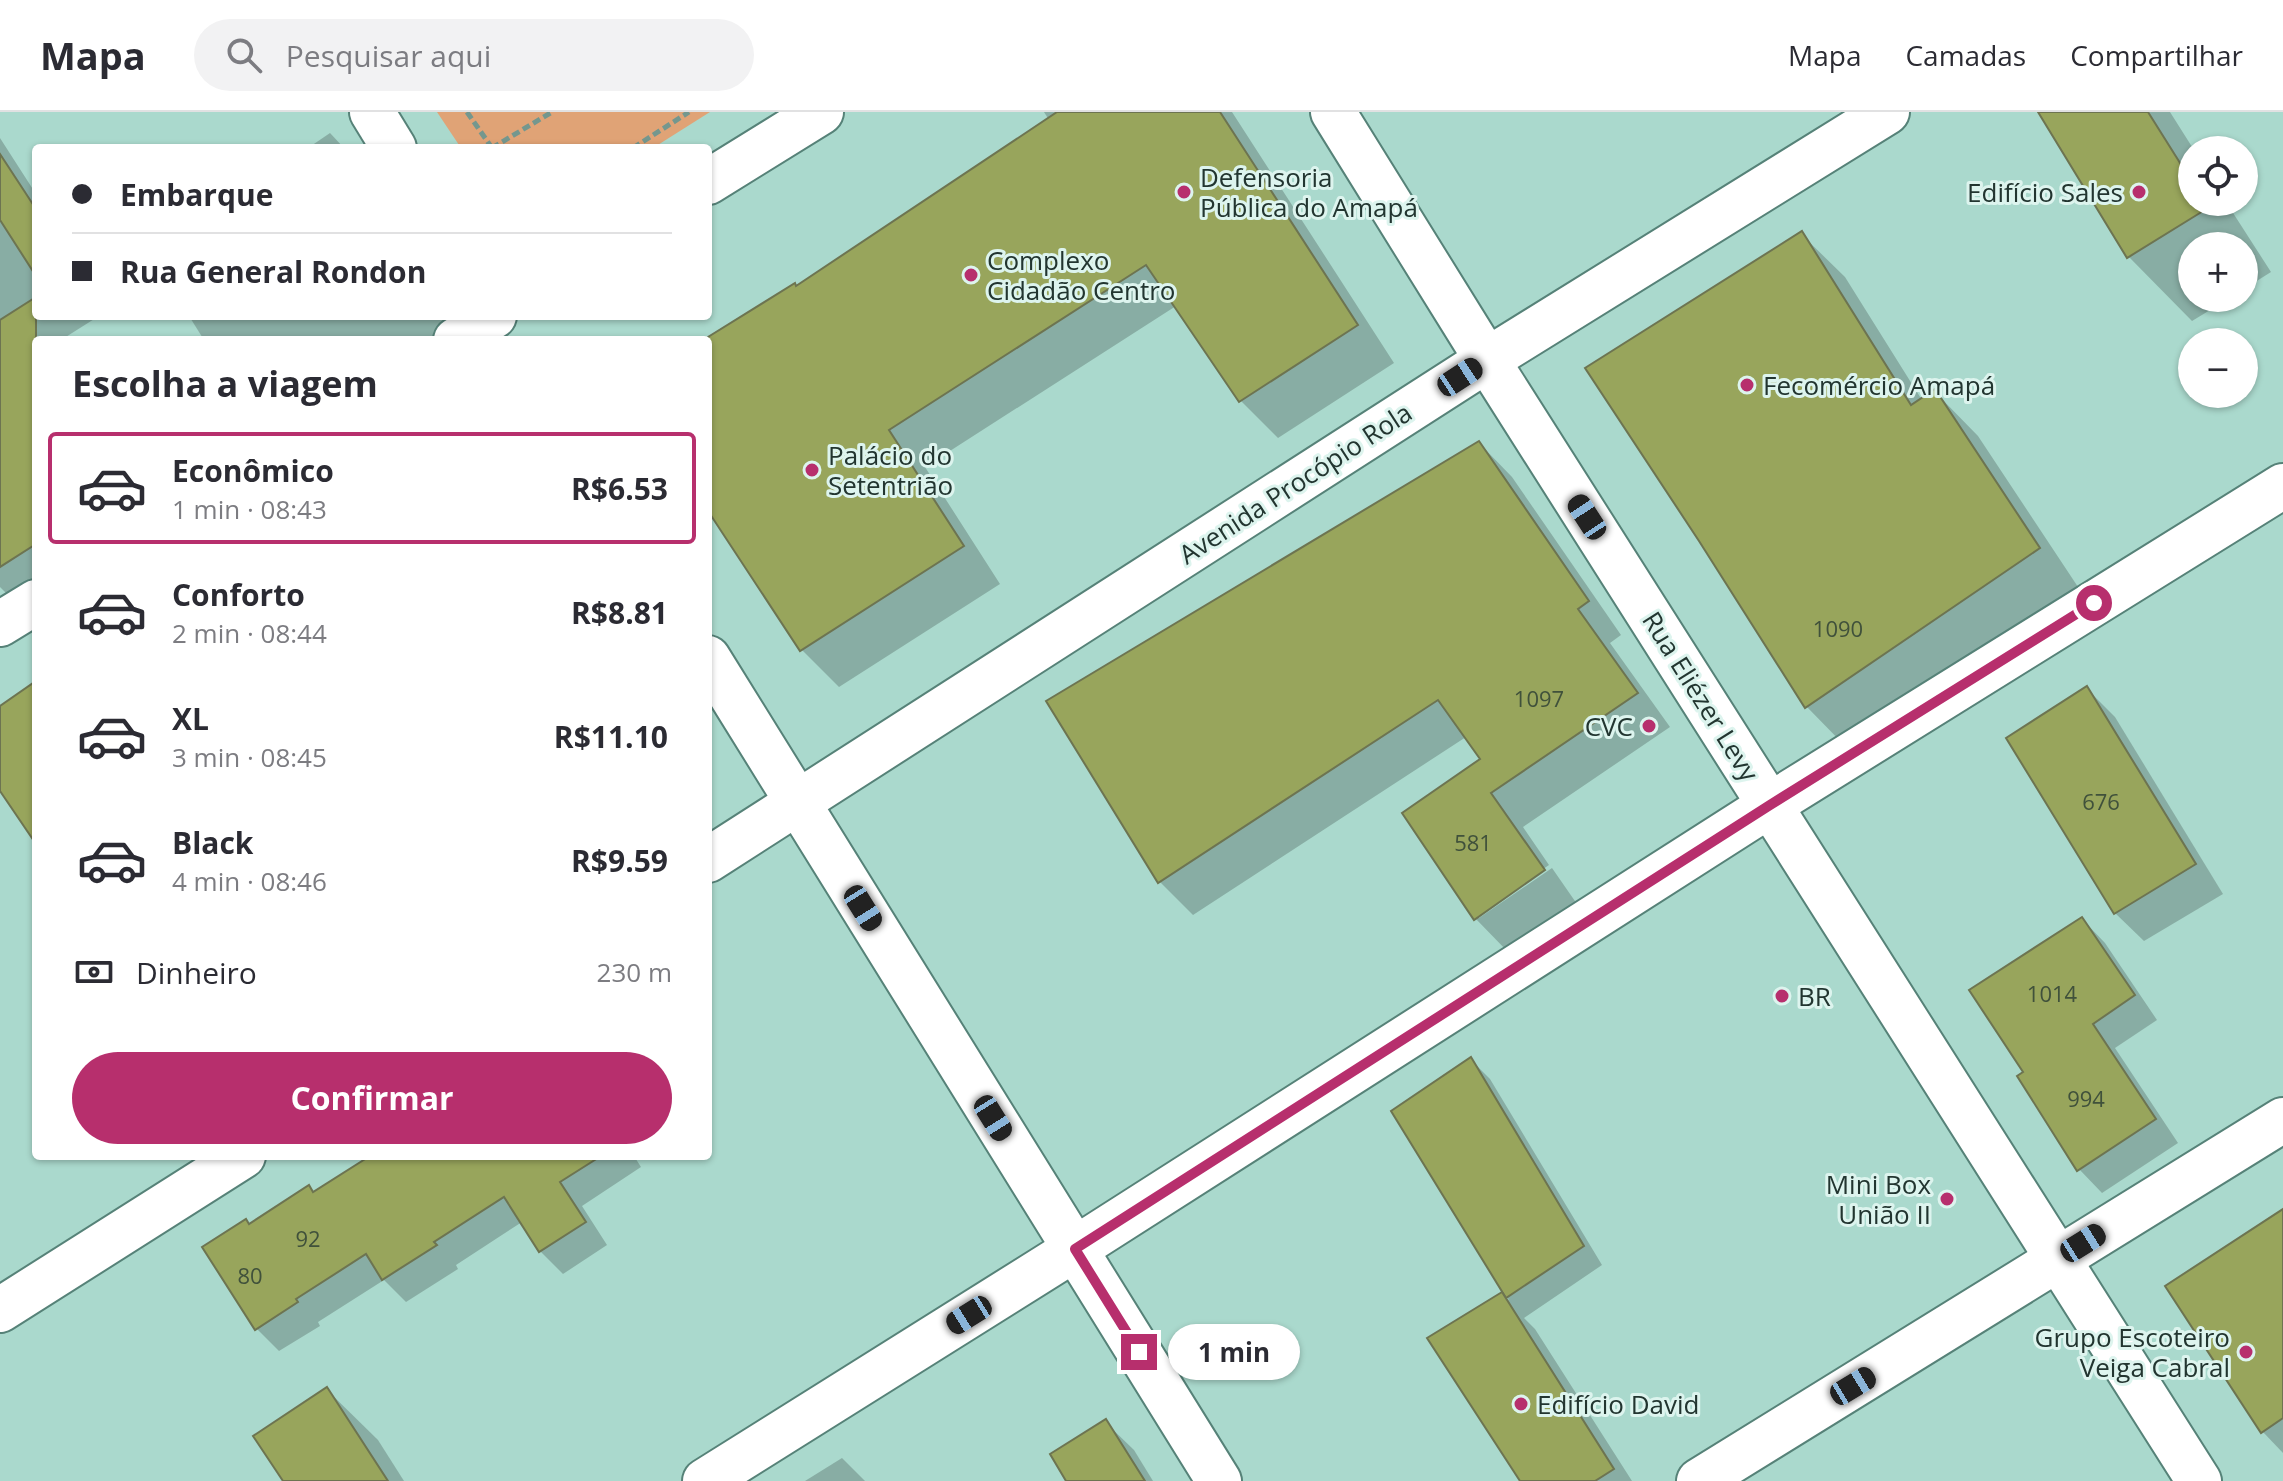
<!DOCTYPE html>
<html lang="pt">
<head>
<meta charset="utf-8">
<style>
	:root { --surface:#fff; --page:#f2f2f3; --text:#2b2b33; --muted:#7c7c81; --line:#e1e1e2; --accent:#b72f6d }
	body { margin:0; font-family:"Open Sans",sans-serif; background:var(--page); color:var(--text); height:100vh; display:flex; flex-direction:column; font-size:30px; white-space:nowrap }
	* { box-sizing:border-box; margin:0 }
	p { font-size:26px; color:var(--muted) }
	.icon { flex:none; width:44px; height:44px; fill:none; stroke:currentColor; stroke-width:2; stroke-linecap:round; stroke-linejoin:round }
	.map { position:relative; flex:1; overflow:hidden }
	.drawer { position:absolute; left:32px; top:224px; width:680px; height:824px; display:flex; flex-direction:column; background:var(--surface); border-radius:8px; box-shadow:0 2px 6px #0004 }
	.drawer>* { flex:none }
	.guide { position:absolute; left:32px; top:32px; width:680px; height:176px; border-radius:8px; box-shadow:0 2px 6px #0004; display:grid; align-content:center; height:176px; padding:0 40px; background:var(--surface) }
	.fabs { position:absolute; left:2178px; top:24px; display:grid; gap:16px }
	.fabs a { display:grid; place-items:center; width:80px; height:80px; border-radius:50%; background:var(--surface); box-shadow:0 2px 6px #0004; font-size:40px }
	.end { position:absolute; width:36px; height:36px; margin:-18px; border:10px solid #b72f6d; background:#fff; box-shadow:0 0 0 4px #fff }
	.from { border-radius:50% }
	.bubble { position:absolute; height:56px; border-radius:28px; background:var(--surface); box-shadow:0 2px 6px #0004; font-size:26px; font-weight:700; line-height:56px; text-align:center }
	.car { position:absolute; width:24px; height:48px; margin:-24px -12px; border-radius:10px; box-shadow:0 0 6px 2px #0007; background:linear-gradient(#222 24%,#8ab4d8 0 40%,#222 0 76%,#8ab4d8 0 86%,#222 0) }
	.guide b { display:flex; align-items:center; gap:28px; height:76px; font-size:30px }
	.guide b+b { border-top:2px solid var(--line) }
	.guide i { width:20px; height:20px; background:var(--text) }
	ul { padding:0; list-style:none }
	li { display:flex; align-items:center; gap:24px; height:112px; margin:0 16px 12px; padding:0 24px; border:4px solid transparent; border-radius:8px }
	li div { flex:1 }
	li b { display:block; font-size:30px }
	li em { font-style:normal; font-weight:700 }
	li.on { border-color:var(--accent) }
	li>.icon { width:72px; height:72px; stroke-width:1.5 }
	h2 { padding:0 40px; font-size:36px; line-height:96px }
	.pay { display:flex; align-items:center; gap:20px; height:88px; padding:0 40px; font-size:30px }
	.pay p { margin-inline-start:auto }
	.primary-button { display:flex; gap:16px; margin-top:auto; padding:16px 40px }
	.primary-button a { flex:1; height:92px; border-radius:48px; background:var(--accent); color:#fff; font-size:32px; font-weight:700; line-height:92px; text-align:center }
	header { display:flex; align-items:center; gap:48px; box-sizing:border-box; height:112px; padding:0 40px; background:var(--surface); border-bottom:2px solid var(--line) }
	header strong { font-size:38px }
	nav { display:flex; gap:44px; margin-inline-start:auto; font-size:28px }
	.search { width:560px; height:72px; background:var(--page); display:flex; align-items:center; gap:20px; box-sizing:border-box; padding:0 28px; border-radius:44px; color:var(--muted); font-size:30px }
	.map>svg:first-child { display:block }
</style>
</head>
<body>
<header>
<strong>Mapa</strong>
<div class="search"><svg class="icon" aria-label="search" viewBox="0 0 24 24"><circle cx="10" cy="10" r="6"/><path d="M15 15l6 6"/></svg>Pesquisar aqui</div>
<nav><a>Mapa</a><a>Camadas</a><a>Compartilhar</a></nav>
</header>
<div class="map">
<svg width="2283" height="1369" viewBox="0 0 2283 1369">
	<rect width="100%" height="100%" fill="#aad9cd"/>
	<path fill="#e0a376" d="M 437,0 L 710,0 L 653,36 L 461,36 Z"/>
	<g fill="#0003">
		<path d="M 1044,0 L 1232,0 L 1394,251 L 1278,326 L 1241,289 L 1176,194 L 925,355 L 1000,472 L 839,575 L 802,538 L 708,396 L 708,228 L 795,173 L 797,175 L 1049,8 Z"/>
		<path d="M 2040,0 L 2170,0 L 2194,38 L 2192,38 L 2192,90 L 2226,90 L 2271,160 L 2244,177 L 2244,134 L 2192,134 L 2192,186 L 2230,186 L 2192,209 L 2129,145 Z"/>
		<path d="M 330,21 L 344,36 L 308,36 Z"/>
		<path d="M 0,26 L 36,82 L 36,204 L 99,204 L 61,228 L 36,228 L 36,488 L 22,497 L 0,475 Z"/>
		<path d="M 1801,122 L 1845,165 L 1922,288 L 1935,280 L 1978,324 L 2082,481 L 1850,639 L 1807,595 L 1701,428 Z"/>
		<path d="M 189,204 L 479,204 L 495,228 L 204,228 Z"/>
		<path d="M 1479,331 L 1512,365 L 1621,523 L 1610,531 L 1670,615 L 1523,715 L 1549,753 L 1479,801 L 1479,806 L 1552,756 L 1577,792 L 1508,840 L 1475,806 L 1483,648 L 1466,625 L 1193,803 L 1160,770 Z"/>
		<path d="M 2086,576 L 2115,605 L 2223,782 L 2144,829 L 2115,801 Z"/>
		<path d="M 2082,807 L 2105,831 L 2157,908 L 2115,936 L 2178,1031 L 2102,1081 L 2079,1057 L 2026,961 Z"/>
		<path d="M 1471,948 L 1490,967 L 1602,1153 L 1524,1206 L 1535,1217 L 1632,1369 L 1523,1369 L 1502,1183 L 1509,1188 L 1394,999 Z"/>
		<path d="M 373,1044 L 634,1044 L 641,1055 L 582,1094 L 607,1133 L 563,1162 L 540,1139 L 522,1110 L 456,1153 L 458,1157 L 406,1190 L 384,1168 L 318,1210 L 320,1214 L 279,1239 L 257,1217 L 250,1113 L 314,1082 Z"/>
		<path d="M 2283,1099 L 2283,1341 L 2263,1320 L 2168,1175 Z"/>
		<path d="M 327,1278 L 378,1328 L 404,1369 L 285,1369 Z"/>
		<path d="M 1105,1310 L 1134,1338 L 1153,1369 L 1068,1369 Z"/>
		<path d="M 842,1346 L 865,1369 L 805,1369 Z"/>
	</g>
	<g fill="#98a55c" stroke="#6d7451" stroke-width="2">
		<path d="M 1057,0 L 1220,0 L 1358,213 L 1239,290 L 1146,153 L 889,318 L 964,434 L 800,539 L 708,399 L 708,225 L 795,171 L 796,174 Z"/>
		<path d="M 2038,0 L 2148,0 L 2192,70 L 2192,90 L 2205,90 L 2208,96 L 2127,146 Z"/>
		<path d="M 0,42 L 36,97 L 36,164 L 0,108 Z"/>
		<path d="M 1802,119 L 1911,293 L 1935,277 L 2040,436 L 1805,596 L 1699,429 L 1585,256 Z"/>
		<path d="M 36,185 L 36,432 L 0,455 L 0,208 Z"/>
		<path d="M 1479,329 L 1589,489 L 1578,497 L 1638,581 L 1491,681 L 1545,758 L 1474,808 L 1402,701 L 1480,647 L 1438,588 L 1158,771 L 1046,589 Z"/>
		<path d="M 36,569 L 36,732 L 0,679 L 0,594 Z"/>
		<path d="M 2087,574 L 2196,752 L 2114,802 L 2006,626 Z"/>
		<path d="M 2082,805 L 2135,883 L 2093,912 L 2156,1007 L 2077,1059 L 2017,964 L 2023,960 L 1969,878 Z"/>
		<path d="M 1471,945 L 1584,1134 L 1506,1186 L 1391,999 Z"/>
		<path d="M 370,1044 L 601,1044 L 560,1070 L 586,1110 L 539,1140 L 504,1085 L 434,1130 L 437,1133 L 382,1168 L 366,1142 L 296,1187 L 298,1190 L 255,1218 L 202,1135 L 246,1107 L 249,1112 L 309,1073 L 313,1080 Z"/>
		<path d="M 2283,1097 L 2283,1306 L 2261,1321 L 2165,1174 Z"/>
		<path d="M 1502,1180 L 1614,1357 L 1595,1369 L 1520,1369 L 1427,1226 Z"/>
		<path d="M 327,1275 L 388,1369 L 283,1369 L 253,1324 Z"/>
		<path d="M 1106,1307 L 1145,1369 L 1066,1369 L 1050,1342 Z"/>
	</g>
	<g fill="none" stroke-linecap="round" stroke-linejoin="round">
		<g stroke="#568278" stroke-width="48">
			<g id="street">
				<path d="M 708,748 L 1487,248 L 1887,0"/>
				<path d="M 0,1198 L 243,1044"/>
				<path d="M 705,1369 L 1075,1137 L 1770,693 L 2283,374"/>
			</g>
		</g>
		<g stroke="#568278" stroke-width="48">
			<g id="secondary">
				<path d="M 372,0 L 394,36"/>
				<path d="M 1333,0 L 1487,248 L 2199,1369"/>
				<path d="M 708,70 L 821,0"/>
				<path d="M 456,228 L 494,204"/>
				<path d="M 0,512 L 36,490"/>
				<path d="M 708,546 L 1219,1369"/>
				<path d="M 1699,1369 L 2283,1008"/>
			</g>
		</g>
		<g stroke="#74978e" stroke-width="5" stroke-dasharray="8 4" stroke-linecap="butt">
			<path d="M 467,0 L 492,36"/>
			<path d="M 492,36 L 552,0"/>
			<path d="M 633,36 L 689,0"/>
		</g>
		<use href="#street" stroke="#fff" stroke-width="44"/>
		<use href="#secondary" stroke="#fff" stroke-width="44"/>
	</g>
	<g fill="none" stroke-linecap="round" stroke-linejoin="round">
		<path stroke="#b72f6d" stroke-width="10" d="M 1139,1240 L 1075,1137 L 1770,693 L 2094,491"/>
	</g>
	<g fill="#b72f6d" stroke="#ddf4ee" stroke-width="3">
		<circle cx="1184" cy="80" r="8"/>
		<circle cx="2139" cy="80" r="8"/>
		<circle cx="971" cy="163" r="8"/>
		<circle cx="1747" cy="273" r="8"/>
		<circle cx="812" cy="358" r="8"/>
		<circle cx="1649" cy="614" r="8"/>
		<circle cx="1782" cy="884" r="8"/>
		<circle cx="1947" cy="1087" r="8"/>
		<circle cx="2246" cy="1240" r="8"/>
		<circle cx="1521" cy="1292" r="8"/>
	</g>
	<g text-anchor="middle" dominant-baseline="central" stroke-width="6" stroke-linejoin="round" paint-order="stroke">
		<g font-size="22" fill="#40513b">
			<text x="1838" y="516">1090</text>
			<text x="1539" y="586">1097</text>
			<text x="2101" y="689">676</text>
			<text x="1473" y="730">581</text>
			<text x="2052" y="881">1014</text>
			<text x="2086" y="986">994</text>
			<text x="308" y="1126">92</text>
			<text x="250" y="1163">80</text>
		</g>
		<g font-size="26" fill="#223530" stroke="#ddf4ee" text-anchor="start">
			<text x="1200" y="65">Defensoria<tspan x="1200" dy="30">Pública do Amapá</tspan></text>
			<text x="2123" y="80" text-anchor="end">Edifício Sales</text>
			<text x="987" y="148">Complexo<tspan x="987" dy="30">Cidadão Centro</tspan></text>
			<text x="1763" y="273">Fecomércio Amapá</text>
			<text x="828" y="343">Palácio do<tspan x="828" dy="30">Setentrião</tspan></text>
			<text x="1633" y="614" text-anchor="end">CVC</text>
			<text x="1798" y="884">BR</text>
			<text x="1931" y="1072" text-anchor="end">Mini Box<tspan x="1931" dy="30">União II</tspan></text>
			<text x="2230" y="1225" text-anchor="end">Grupo Escoteiro<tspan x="2230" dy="30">Veiga Cabral</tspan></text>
			<text x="1537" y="1292">Edifício David</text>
		</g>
		<g font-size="26" fill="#223530" stroke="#ddf4ee">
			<text transform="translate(1295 371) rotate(-33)">Avenida Procópio Rola</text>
			<text transform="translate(1701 584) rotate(58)">Rua Eliézer Levy</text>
		</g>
	</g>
</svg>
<div class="fabs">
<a><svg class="icon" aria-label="locate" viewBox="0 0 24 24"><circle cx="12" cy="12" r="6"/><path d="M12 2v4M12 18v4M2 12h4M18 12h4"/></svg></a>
<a>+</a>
<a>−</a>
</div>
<i class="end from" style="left:2094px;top:491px"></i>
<i class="end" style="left:1139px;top:1240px"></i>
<div class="bubble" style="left:1168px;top:1212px;width:132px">1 min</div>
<i class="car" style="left:1460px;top:265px;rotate:57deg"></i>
<i class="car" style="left:1587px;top:405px;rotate:327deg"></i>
<i class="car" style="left:863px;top:796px;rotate:148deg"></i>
<i class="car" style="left:993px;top:1006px;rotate:148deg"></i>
<i class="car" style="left:2083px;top:1131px;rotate:58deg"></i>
<i class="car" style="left:969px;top:1203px;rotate:238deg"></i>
<i class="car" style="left:1853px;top:1274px;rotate:59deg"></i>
<div class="guide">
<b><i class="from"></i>Embarque</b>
<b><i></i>Rua General Rondon</b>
</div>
<section class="drawer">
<h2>Escolha a viagem</h2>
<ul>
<li class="on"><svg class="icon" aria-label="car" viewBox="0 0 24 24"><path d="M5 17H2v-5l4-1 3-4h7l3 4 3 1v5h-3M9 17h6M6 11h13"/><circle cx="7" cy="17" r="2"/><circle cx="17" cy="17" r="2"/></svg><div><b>Econômico</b><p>1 min · 08:43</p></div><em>R$6.53</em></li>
<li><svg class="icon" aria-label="car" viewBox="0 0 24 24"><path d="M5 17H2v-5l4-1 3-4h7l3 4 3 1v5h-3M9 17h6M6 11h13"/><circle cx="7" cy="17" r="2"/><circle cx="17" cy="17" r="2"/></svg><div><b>Conforto</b><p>2 min · 08:44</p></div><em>R$8.81</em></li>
<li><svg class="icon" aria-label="car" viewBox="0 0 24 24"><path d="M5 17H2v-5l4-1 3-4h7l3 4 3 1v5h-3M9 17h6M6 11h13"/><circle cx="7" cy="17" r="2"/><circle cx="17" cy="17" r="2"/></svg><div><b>XL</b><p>3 min · 08:45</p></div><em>R$11.10</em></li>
<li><svg class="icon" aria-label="car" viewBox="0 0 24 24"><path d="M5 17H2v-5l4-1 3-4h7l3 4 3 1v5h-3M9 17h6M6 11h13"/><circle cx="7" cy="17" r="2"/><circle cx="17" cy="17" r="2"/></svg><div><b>Black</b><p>4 min · 08:46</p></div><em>R$9.59</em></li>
</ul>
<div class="pay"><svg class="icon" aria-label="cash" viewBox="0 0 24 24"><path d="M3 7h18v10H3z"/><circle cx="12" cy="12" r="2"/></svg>Dinheiro<p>230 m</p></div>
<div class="primary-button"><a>Confirmar</a></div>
</section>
</div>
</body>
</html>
